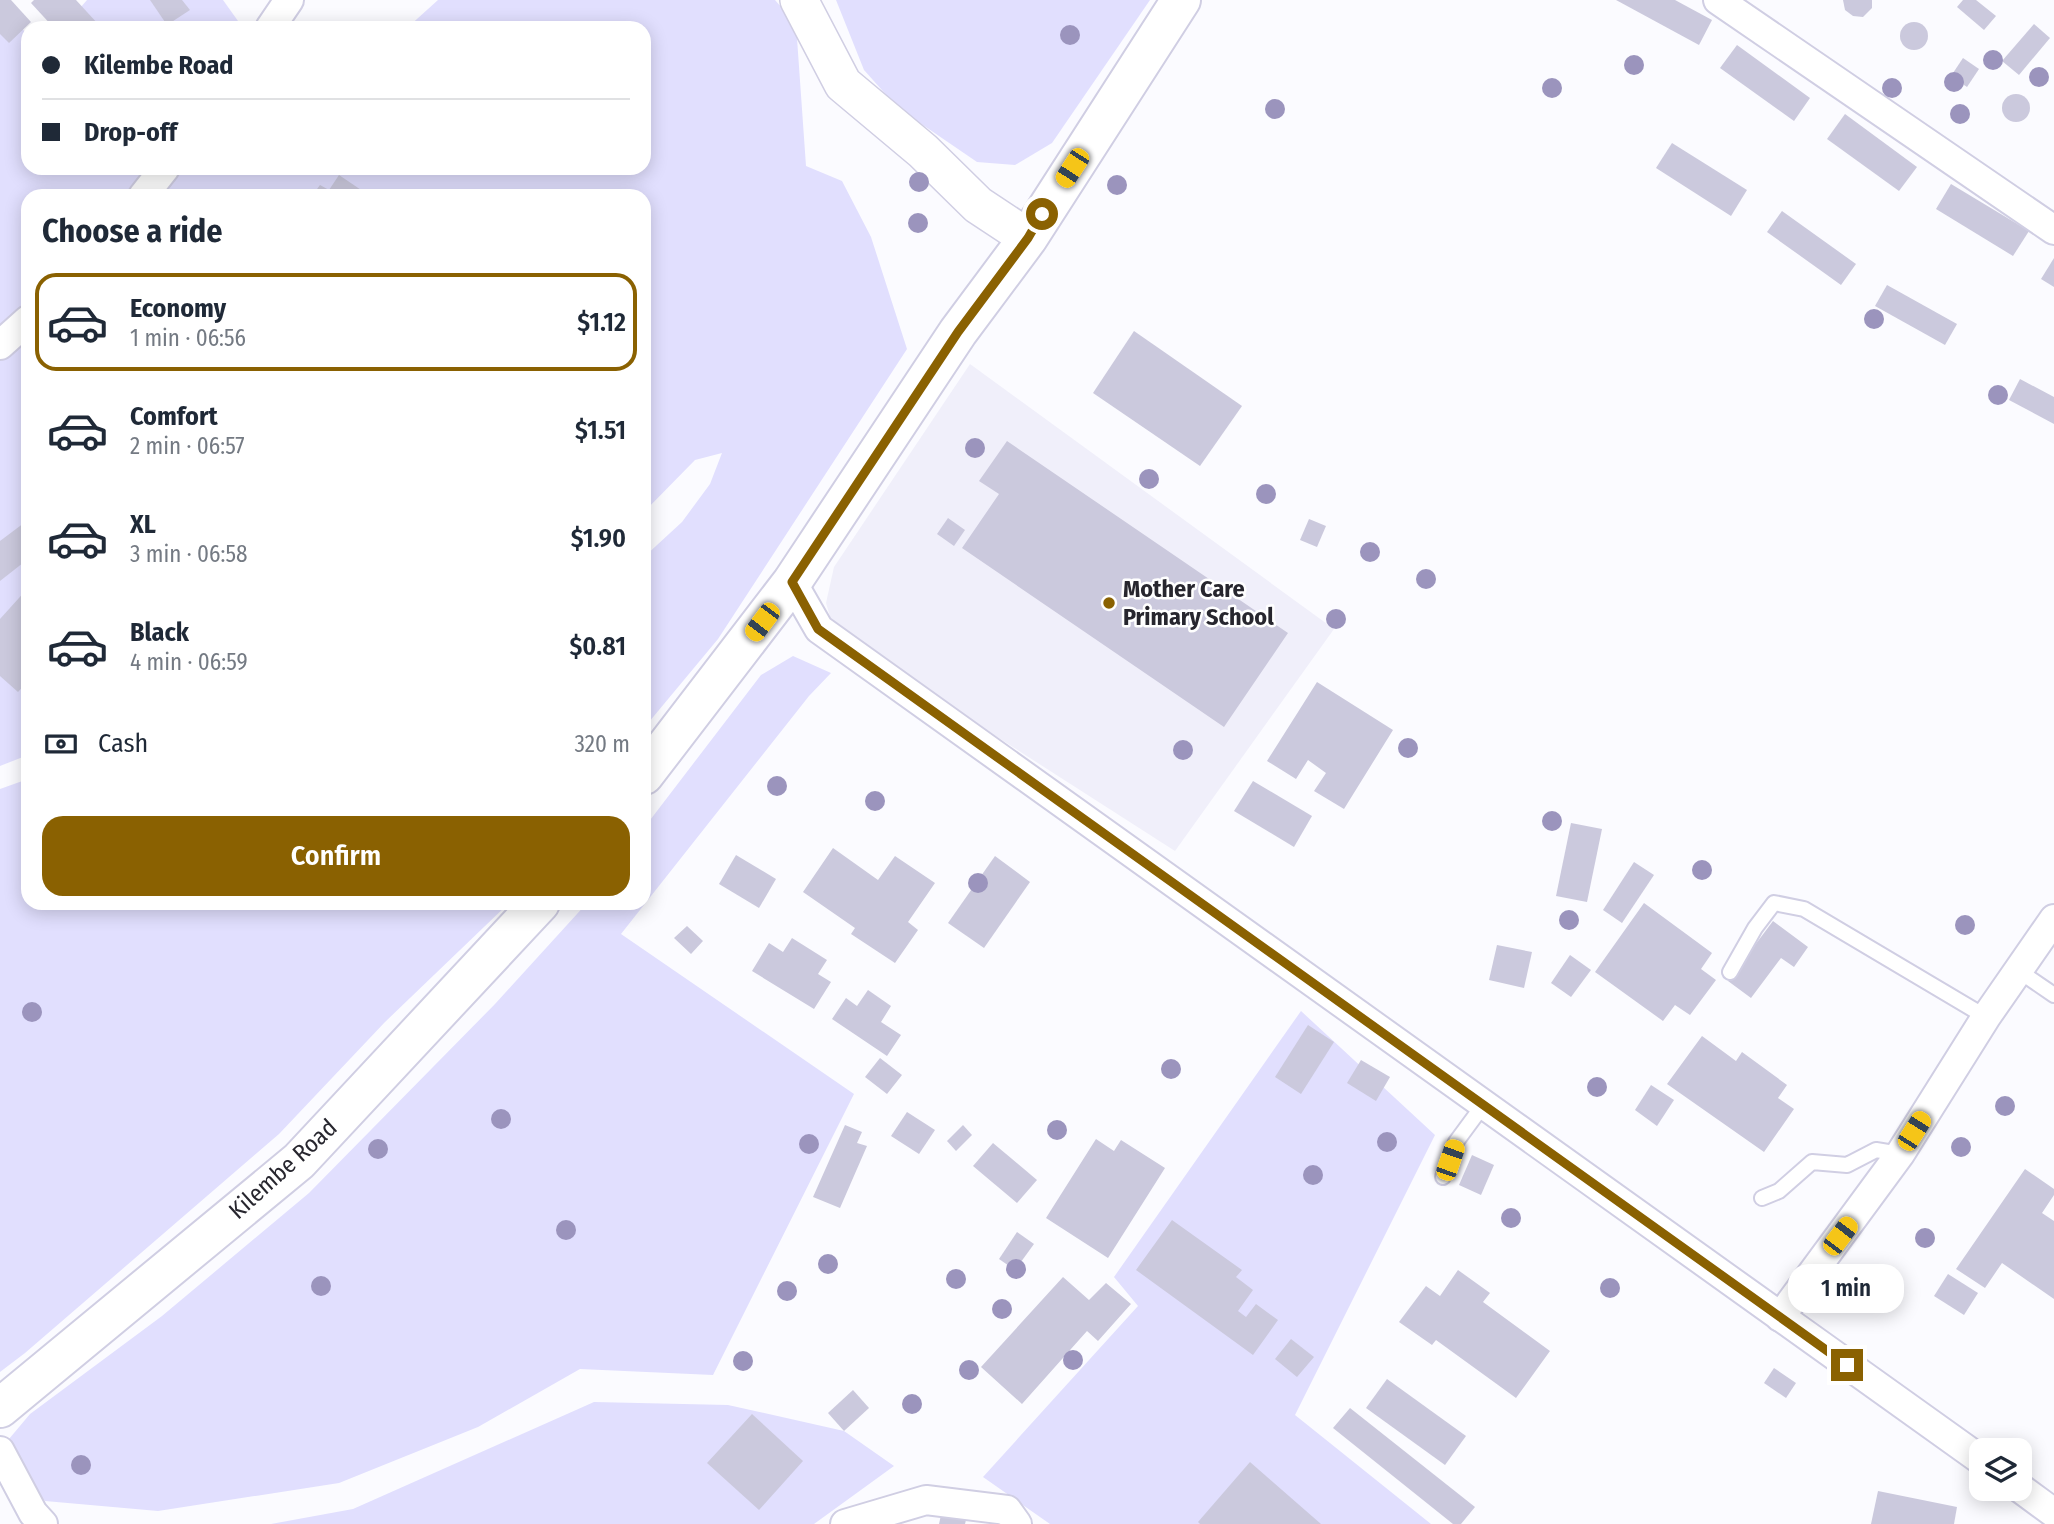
<!DOCTYPE html>
<html lang="en">
<head>
<meta charset="utf-8">
<style>
	:root { --surface:#fff; --page:#f2f2f3; --text:#1f2937; --muted:#747a83; --line:#e0e1e3; --accent:#8a6101 }
	body { margin:0; font-family:"Fira Sans Condensed",sans-serif; background:var(--page); color:var(--text); height:100vh; display:flex; flex-direction:column; font-size:26px; white-space:nowrap }
	* { box-sizing:border-box; margin:0 }
	p { font-size:23px; color:var(--muted) }
	.icon { flex:none; width:38px; height:38px; fill:none; stroke:currentColor; stroke-width:2; stroke-linecap:round; stroke-linejoin:round }
	.map { position:relative; flex:1; overflow:hidden }
	.details { position:absolute; left:21px; top:189px; width:630px; height:721px; display:flex; flex-direction:column; background:var(--surface); border-radius:21px; box-shadow:0 4px 18px #0003 }
	.details>* { flex:none }
	.banner { position:absolute; left:21px; top:21px; width:630px; height:154px; border-radius:21px; box-shadow:0 4px 18px #0003; display:grid; align-content:center; height:154px; padding:0 21px; background:var(--surface) }
	.tools { position:absolute; left:1969px; top:1438px; display:grid; gap:14px }
	.tools a { display:grid; place-items:center; width:63px; height:63px; border-radius:14px; background:var(--surface); box-shadow:0 4px 18px #0003; font-size:35px }
	.end { position:absolute; width:32px; height:32px; margin:-16px; border:9px solid #8a6101; background:#fff; box-shadow:0 0 0 4px #fff }
	.from { border-radius:50% }
	.bubble { position:absolute; height:49px; border-radius:21px; background:var(--surface); box-shadow:0 4px 18px #0003; font-size:23px; font-weight:600; line-height:49px; text-align:center }
	.car { position:absolute; width:21px; height:42px; margin:-21px -10px; border-radius:9px; box-shadow:0 0 5px 2px #0007; background:linear-gradient(#f5c518 24%,#345 0 40%,#f5c518 0 76%,#345 0 86%,#f5c518 0) }
	.banner b { display:flex; align-items:center; gap:24px; height:66px; font-size:26px }
	.banner b+b { border-top:2px solid var(--line) }
	.banner i { width:18px; height:18px; background:var(--text) }
	ul { padding:0; list-style:none }
	li { display:flex; align-items:center; gap:21px; height:98px; margin:0 14px 10px; padding:0 7px; border:4px solid transparent; border-radius:21px }
	li div { flex:1 }
	li b { display:block; font-size:26px }
	li em { font-style:normal; font-weight:600 }
	li.selected { border-color:var(--accent) }
	li>.icon { width:63px; height:63px; stroke-width:1.5 }
	h2 { padding:0 21px; font-size:32px; line-height:84px }
	.pay { display:flex; align-items:center; gap:18px; height:77px; padding:0 21px; font-size:26px }
	.pay p { margin-inline-start:auto }
	.cta { display:flex; gap:14px; margin-top:auto; padding:14px 21px }
	.cta a { flex:1; height:80px; border-radius:21px; background:var(--accent); color:#fff; font-size:28px; font-weight:600; line-height:80px; text-align:center }
	.map>svg:first-child { display:block }
</style>
</head>
<body>
<div class="map">
<svg width="2054" height="1524" viewBox="0 0 2054 1524">
	<rect width="100%" height="100%" fill="#fbfbff"/>
	<path fill="#f0effa" d="M 970,364 L 1334,629 L 1175,851 L 835,633 L 826,603 L 834,567 Z"/>
	<g fill="#e1dffe">
		<path d="M 87,0 L 223,0 L 243,28 L 63,28 Z"/>
		<path d="M 438,0 L 775,0 L 796,24 L 806,166 L 842,181 L 871,237 L 907,349 L 718,639 L 644,728 L 644,557 L 682,522 L 710,484 L 722,453 L 695,460 L 644,512 L 644,196 L 28,196 L 28,755 L 0,766 L 0,5 L 28,35 L 28,168 L 644,168 L 644,28 L 407,28 Z"/>
		<path d="M 836,0 L 1150,0 L 1052,143 L 1015,165 L 977,162 L 898,108 L 864,70 Z"/>
		<path d="M 793,656 L 831,673 L 809,696 L 621,934 L 854,1094 L 713,1375 L 580,1369 L 478,1427 L 339,1483 L 158,1511 L 45,1501 L 17,1466 L 9,1439 L 30,1414 L 162,1316 L 309,1193 L 495,1004 L 587,903 L 644,903 L 644,828 L 761,675 Z"/>
		<path d="M 28,779 L 28,903 L 509,903 L 385,1022 L 279,1134 L 25,1353 L 0,1372 L 0,789 Z"/>
		<path d="M 1301,1011 L 1435,1135 L 1295,1415 L 1431,1524 L 1050,1524 L 983,1477 L 1138,1306 L 1114,1277 Z"/>
		<path d="M 594,1402 L 728,1405 L 844,1431 L 894,1466 L 814,1524 L 271,1524 L 353,1509 Z"/>
	</g>
	<g fill="#cbc9dd">
		<path d="M 0,0 L 11,0 L 31,22 L 9,43 L 0,34 Z"/>
		<path d="M 34,0 L 76,0 L 98,24 L 93,28 L 54,28 L 31,3 Z"/>
		<path d="M 150,0 L 182,0 L 190,10 L 167,25 Z"/>
		<path d="M 1616,0 L 1675,0 L 1712,20 L 1699,45 Z"/>
		<path d="M 1843,0 L 1872,0 L 1872,8 L 1863,17 L 1853,16 L 1845,10 Z"/>
		<path d="M 1963,0 L 1976,0 L 1996,16 L 1984,30 L 1957,7 Z"/>
		<circle cx="1914" cy="36" r="14"/>
		<path d="M 2034,24 L 2050,38 L 2019,75 L 2002,61 Z"/>
		<path d="M 1737,45 L 1810,98 L 1794,121 L 1720,68 Z"/>
		<path d="M 1963,58 L 1979,69 L 1967,87 L 1951,76 Z"/>
		<circle cx="2016" cy="108" r="14"/>
		<path d="M 1845,114 L 1917,167 L 1899,191 L 1827,139 Z"/>
		<path d="M 1672,143 L 1747,190 L 1731,216 L 1656,168 Z"/>
		<path d="M 339,175 L 370,196 L 312,196 L 320,185 L 329,190 Z"/>
		<path d="M 1951,184 L 2029,231 L 2013,256 L 1936,209 Z"/>
		<path d="M 1782,211 L 1856,264 L 1841,285 L 1767,232 Z"/>
		<path d="M 2054,258 L 2054,287 L 2041,279 Z"/>
		<path d="M 1887,285 L 1957,324 L 1945,345 L 1875,306 Z"/>
		<path d="M 1134,331 L 1242,406 L 1200,466 L 1093,393 Z"/>
		<path d="M 2020,379 L 2054,397 L 2054,424 L 2009,400 Z"/>
		<path d="M 1007,441 L 1288,633 L 1224,727 L 962,548 L 999,494 L 979,481 Z"/>
		<path d="M 948,518 L 965,530 L 954,546 L 937,534 Z"/>
		<path d="M 1309,519 L 1326,526 L 1317,547 L 1300,540 Z"/>
		<path d="M 28,520 L 28,559 L 0,581 L 0,541 Z"/>
		<path d="M 28,588 L 28,681 L 18,692 L 0,676 L 0,619 Z"/>
		<path d="M 1317,682 L 1393,730 L 1344,809 L 1314,791 L 1326,773 L 1308,760 L 1296,779 L 1267,761 Z"/>
		<path d="M 1253,781 L 1312,816 L 1294,847 L 1234,811 Z"/>
		<path d="M 1571,823 L 1602,829 L 1587,902 L 1556,896 Z"/>
		<path d="M 833,848 L 878,880 L 895,856 L 935,883 L 908,922 L 918,930 L 895,963 L 851,934 L 855,928 L 803,892 Z"/>
		<path d="M 736,855 L 776,879 L 759,908 L 719,884 Z"/>
		<path d="M 995,856 L 1030,882 L 984,948 L 948,923 Z"/>
		<path d="M 1634,862 L 1654,875 L 1622,923 L 1603,910 Z"/>
		<path d="M 1644,903 L 1712,953 L 1701,969 L 1716,980 L 1690,1015 L 1675,1005 L 1663,1021 L 1595,972 Z"/>
		<path d="M 1773,921 L 1808,947 L 1794,967 L 1781,958 L 1751,998 L 1728,981 Z"/>
		<path d="M 687,926 L 703,941 L 691,954 L 674,938 Z"/>
		<path d="M 792,938 L 827,960 L 818,974 L 831,982 L 814,1009 L 752,971 L 769,943 L 783,952 Z"/>
		<path d="M 1497,945 L 1532,952 L 1524,988 L 1489,980 Z"/>
		<path d="M 1570,955 L 1591,970 L 1571,997 L 1551,983 Z"/>
		<path d="M 868,990 L 891,1006 L 881,1022 L 901,1035 L 887,1056 L 832,1019 L 846,998 L 857,1006 Z"/>
		<path d="M 1308,1025 L 1334,1042 L 1301,1094 L 1275,1077 Z"/>
		<path d="M 1702,1036 L 1736,1061 L 1742,1052 L 1787,1085 L 1778,1098 L 1794,1109 L 1764,1152 L 1667,1084 Z"/>
		<path d="M 880,1058 L 902,1075 L 887,1094 L 865,1077 Z"/>
		<path d="M 1361,1060 L 1390,1077 L 1376,1101 L 1347,1083 Z"/>
		<path d="M 1651,1085 L 1674,1100 L 1657,1126 L 1635,1110 Z"/>
		<path d="M 907,1112 L 935,1130 L 919,1154 L 891,1136 Z"/>
		<path d="M 845,1125 L 862,1132 L 857,1143 L 867,1146 L 840,1208 L 813,1197 Z"/>
		<path d="M 963,1125 L 972,1135 L 956,1151 L 947,1141 Z"/>
		<path d="M 1096,1139 L 1114,1151 L 1121,1140 L 1165,1168 L 1108,1258 L 1046,1218 Z"/>
		<path d="M 993,1143 L 1037,1180 L 1017,1203 L 973,1166 Z"/>
		<path d="M 1472,1155 L 1494,1165 L 1481,1195 L 1459,1185 Z"/>
		<path d="M 2025,1169 L 2054,1189 L 2054,1195 L 2042,1213 L 2054,1221 L 2054,1299 L 2002,1263 L 1985,1288 L 1956,1269 Z"/>
		<path d="M 1172,1220 L 1242,1270 L 1236,1277 L 1253,1290 L 1238,1311 L 1246,1317 L 1256,1304 L 1278,1320 L 1253,1355 L 1136,1270 Z"/>
		<path d="M 1017,1232 L 1034,1244 L 1015,1270 L 999,1259 Z"/>
		<path d="M 1458,1270 L 1490,1293 L 1483,1302 L 1550,1351 L 1516,1398 L 1436,1340 L 1432,1345 L 1399,1322 L 1426,1286 L 1440,1296 Z"/>
		<path d="M 1948,1274 L 1978,1293 L 1964,1315 L 1934,1296 Z"/>
		<path d="M 1063,1277 L 1089,1300 L 1106,1283 L 1131,1304 L 1098,1341 L 1087,1331 L 1022,1404 L 981,1367 Z"/>
		<path d="M 1291,1339 L 1314,1357 L 1297,1377 L 1275,1359 Z"/>
		<path d="M 1774,1368 L 1796,1383 L 1786,1398 L 1764,1383 Z"/>
		<path d="M 1387,1379 L 1466,1436 L 1445,1465 L 1366,1408 Z"/>
		<path d="M 853,1390 L 869,1408 L 844,1431 L 828,1413 Z"/>
		<path d="M 1350,1408 L 1475,1507 L 1461,1524 L 1453,1524 L 1333,1428 Z"/>
		<path d="M 752,1414 L 803,1461 L 759,1510 L 707,1463 Z"/>
		<path d="M 1250,1462 L 1321,1524 L 1200,1524 L 1198,1522 Z"/>
		<path d="M 1878,1491 L 1957,1507 L 1954,1524 L 1871,1524 Z"/>
		<path d="M 941,1515 L 966,1520 L 965,1524 L 939,1524 Z"/>
	</g>
	<g fill="none" stroke-linecap="round" stroke-linejoin="round">
		<g stroke="#d0cee3" stroke-width="18">
			<g id="service">
				<path d="M 2019,971 L 2054,995"/>
				<path d="M 1730,972 L 1755,928 L 1774,903 L 1804,909 L 1986,1017"/>
				<path d="M 1443,1177 L 1456,1142 L 1484,1104"/>
				<path d="M 1762,1198 L 1779,1191 L 1812,1162 L 1847,1165 L 1876,1150 L 1900,1154"/>
			</g>
		</g>
		<g stroke="#d0cee3" stroke-width="32">
			<g id="minor">
				<path d="M 1718,0 L 2054,230"/>
				<path d="M 270,28 L 289,0"/>
				<path d="M 143,196 L 165,168"/>
				<path d="M 0,345 L 28,320"/>
				<path d="M 792,582 L 819,629 L 1981,1460"/>
				<path d="M 1780,1317 L 1900,1154 L 1986,1017 L 2054,919"/>
				<path d="M 0,1451 L 33,1513 L 43,1524"/>
				<path d="M 2020,1488 L 2054,1513"/>
				<path d="M 845,1524 L 926,1500 L 1007,1510 L 1017,1524"/>
			</g>
		</g>
		<g stroke="#d0cee3" stroke-width="40">
			<path id="tertiary" d="M 799,0 L 843,84 L 923,151 L 978,205 L 1028,238"/>
		</g>
		<g stroke="#d0cee3" stroke-width="42">
			<g id="primary">
				<path d="M 644,775 L 792,582 L 958,332 L 1028,238 L 1181,0"/>
				<path d="M 0,1408 L 299,1161 L 540,903"/>
			</g>
		</g>
		<use href="#service" stroke="#fff" stroke-width="14"/>
		<use href="#minor" stroke="#fff" stroke-width="28"/>
		<use href="#tertiary" stroke="#fff" stroke-width="37"/>
		<use href="#primary" stroke="#fff" stroke-width="38"/>
	</g>
	<g fill="#9b94bd">
		<circle cx="1070" cy="35" r="10"/>
		<circle cx="1993" cy="60" r="10"/>
		<circle cx="1634" cy="65" r="10"/>
		<circle cx="2039" cy="77" r="10"/>
		<circle cx="1954" cy="82" r="10"/>
		<circle cx="1552" cy="88" r="10"/>
		<circle cx="1892" cy="88" r="10"/>
		<circle cx="1275" cy="109" r="10"/>
		<circle cx="1960" cy="114" r="10"/>
		<circle cx="919" cy="182" r="10"/>
		<circle cx="1117" cy="185" r="10"/>
		<circle cx="918" cy="223" r="10"/>
		<circle cx="1874" cy="319" r="10"/>
		<circle cx="1998" cy="395" r="10"/>
		<circle cx="975" cy="448" r="10"/>
		<circle cx="1149" cy="479" r="10"/>
		<circle cx="1266" cy="494" r="10"/>
		<circle cx="1370" cy="552" r="10"/>
		<circle cx="1426" cy="579" r="10"/>
		<circle cx="1336" cy="619" r="10"/>
		<circle cx="1408" cy="748" r="10"/>
		<circle cx="1183" cy="750" r="10"/>
		<circle cx="777" cy="786" r="10"/>
		<circle cx="875" cy="801" r="10"/>
		<circle cx="1552" cy="821" r="10"/>
		<circle cx="1702" cy="870" r="10"/>
		<circle cx="978" cy="883" r="10"/>
		<circle cx="1569" cy="920" r="10"/>
		<circle cx="1965" cy="925" r="10"/>
		<circle cx="32" cy="1012" r="10"/>
		<circle cx="1171" cy="1069" r="10"/>
		<circle cx="1597" cy="1087" r="10"/>
		<circle cx="2005" cy="1106" r="10"/>
		<circle cx="501" cy="1119" r="10"/>
		<circle cx="1057" cy="1130" r="10"/>
		<circle cx="1387" cy="1142" r="10"/>
		<circle cx="809" cy="1144" r="10"/>
		<circle cx="1961" cy="1147" r="10"/>
		<circle cx="378" cy="1149" r="10"/>
		<circle cx="1313" cy="1175" r="10"/>
		<circle cx="1511" cy="1218" r="10"/>
		<circle cx="566" cy="1230" r="10"/>
		<circle cx="1925" cy="1238" r="10"/>
		<circle cx="828" cy="1264" r="10"/>
		<circle cx="1016" cy="1269" r="10"/>
		<circle cx="956" cy="1279" r="10"/>
		<circle cx="321" cy="1286" r="10"/>
		<circle cx="1610" cy="1288" r="10"/>
		<circle cx="787" cy="1291" r="10"/>
		<circle cx="1002" cy="1309" r="10"/>
		<circle cx="1073" cy="1360" r="10"/>
		<circle cx="743" cy="1361" r="10"/>
		<circle cx="969" cy="1370" r="10"/>
		<circle cx="912" cy="1404" r="10"/>
		<circle cx="81" cy="1465" r="10"/>
	</g>
	<g fill="none" stroke-linecap="round" stroke-linejoin="round">
		<path stroke="#8a6101" stroke-width="9" d="M 1042,214 L 1028,238 L 958,332 L 792,582 L 818,629 L 1847,1365"/>
	</g>
	<circle fill="#8a6101" stroke="#fff" stroke-width="2.5" cx="1109" cy="603" r="7"/>
	<g text-anchor="middle" dominant-baseline="central" stroke-width="5" stroke-linejoin="round" paint-order="stroke">
		<g font-size="24" font-weight="bold" fill="#27262e" stroke="#fff" text-anchor="start">
			<text x="1123" y="589">Mother Care<tspan x="1123" dy="28">Primary School</tspan></text>
		</g>
		<g font-size="24" fill="#27262e" stroke="#fff">
			<text transform="translate(283 1169) rotate(-42)">Kilembe Road</text>
		</g>
	</g>
</svg>
<div class="tools">
<a><svg class="icon" aria-label="layers" viewBox="0 0 24 24"><path d="M12 4l9 5-9 5-9-5zM3 14l9 5 9-5"/></svg></a>
</div>
<i class="end from" style="left:1042px;top:214px"></i>
<i class="end" style="left:1847px;top:1365px"></i>
<div class="bubble" style="left:1788px;top:1264px;width:116px">1 min</div>
<i class="car" style="left:1072px;top:168px;rotate:213deg"></i>
<i class="car" style="left:762px;top:622px;rotate:217deg"></i>
<i class="car" style="left:1914px;top:1131px;rotate:32deg"></i>
<i class="car" style="left:1450px;top:1160px;rotate:19deg"></i>
<i class="car" style="left:1840px;top:1236px;rotate:37deg"></i>
<div class="banner">
<b><i class="from"></i>Kilembe Road</b>
<b><i></i>Drop-off</b>
</div>
<section class="details">
<h2>Choose a ride</h2>
<ul>
<li class="selected"><svg class="icon" aria-label="car" viewBox="0 0 24 24"><path d="M5 17H2v-5l4-1 3-4h7l3 4 3 1v5h-3M9 17h6M6 11h13"/><circle cx="7" cy="17" r="2"/><circle cx="17" cy="17" r="2"/></svg><div><b>Economy</b><p>1 min · 06:56</p></div><em>$1.12</em></li>
<li><svg class="icon" aria-label="car" viewBox="0 0 24 24"><path d="M5 17H2v-5l4-1 3-4h7l3 4 3 1v5h-3M9 17h6M6 11h13"/><circle cx="7" cy="17" r="2"/><circle cx="17" cy="17" r="2"/></svg><div><b>Comfort</b><p>2 min · 06:57</p></div><em>$1.51</em></li>
<li><svg class="icon" aria-label="car" viewBox="0 0 24 24"><path d="M5 17H2v-5l4-1 3-4h7l3 4 3 1v5h-3M9 17h6M6 11h13"/><circle cx="7" cy="17" r="2"/><circle cx="17" cy="17" r="2"/></svg><div><b>XL</b><p>3 min · 06:58</p></div><em>$1.90</em></li>
<li><svg class="icon" aria-label="car" viewBox="0 0 24 24"><path d="M5 17H2v-5l4-1 3-4h7l3 4 3 1v5h-3M9 17h6M6 11h13"/><circle cx="7" cy="17" r="2"/><circle cx="17" cy="17" r="2"/></svg><div><b>Black</b><p>4 min · 06:59</p></div><em>$0.81</em></li>
</ul>
<div class="pay"><svg class="icon" aria-label="cash" viewBox="0 0 24 24"><path d="M3 7h18v10H3z"/><circle cx="12" cy="12" r="2"/></svg>Cash<p>320 m</p></div>
<div class="cta"><a>Confirm</a></div>
</section>
</div>
</body>
</html>
